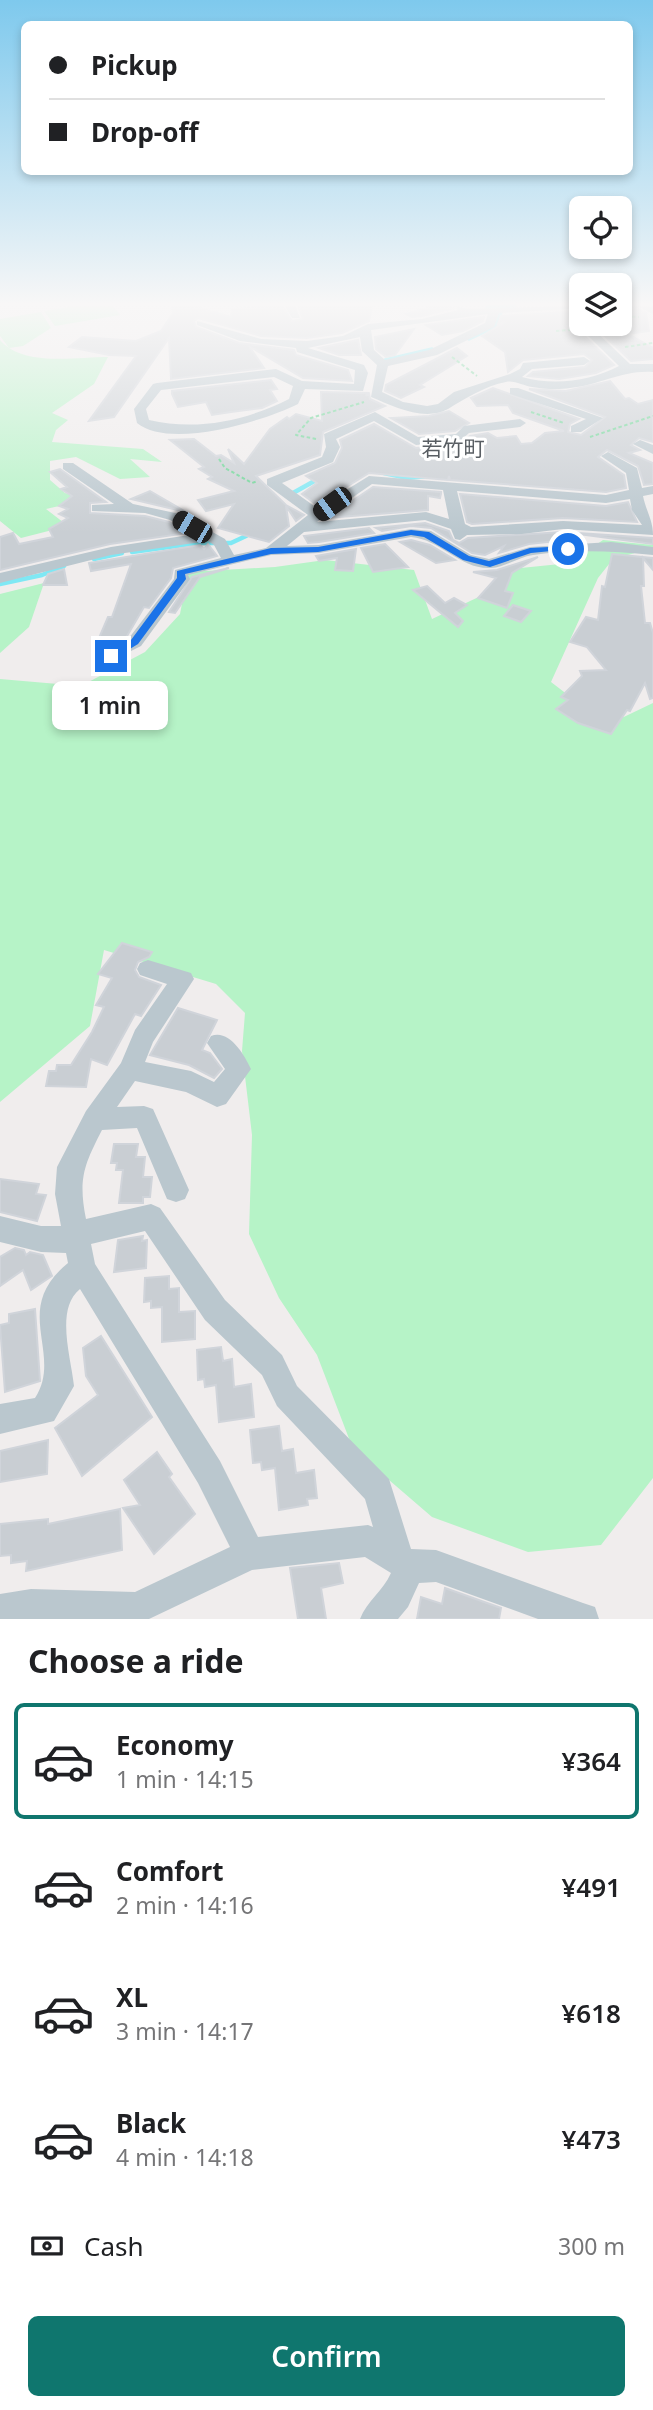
<!DOCTYPE html>
<html lang="en">
<head>
<meta charset="utf-8">
<style>
	:root { --surface:#fff; --page:#f2f2f2; --text:#202124; --muted:#757577; --line:#e0e0e0; --accent:#0f766e }
	body { margin:0; font-family:"Noto Sans","Noto Sans JP",sans-serif; background:var(--page); color:var(--text); height:100vh; display:flex; flex-direction:column; font-size:26px; white-space:nowrap }
	* { box-sizing:border-box; margin:0 }
	p { font-size:23px; color:var(--muted) }
	.icon { flex:none; width:38px; height:38px; fill:none; stroke:currentColor; stroke-width:2; stroke-linecap:round; stroke-linejoin:round }
	.map { position:relative; height:1619px; overflow:hidden }
	.side { display:flex; flex-direction:column; background:var(--surface); flex:1 }
	.side>* { flex:none }
	.top-card { position:absolute; left:21px; top:21px; width:612px; height:154px; border-radius:10px; box-shadow:0 4px 10px #0003; display:grid; align-content:center; height:154px; padding:0 28px; background:var(--surface) }
	.fabs { position:absolute; left:569px; top:196px; display:grid; gap:14px }
	.fabs a { display:grid; place-items:center; width:63px; height:63px; border-radius:10px; background:var(--surface); box-shadow:0 4px 10px #0003; font-size:35px }
	.end { position:absolute; width:32px; height:32px; margin:-16px; border:9px solid #1a73e8; background:#fff; box-shadow:0 0 0 4px #fff }
	.from { border-radius:50% }
	.bubble { position:absolute; height:49px; border-radius:10px; background:var(--surface); box-shadow:0 4px 10px #0003; font-size:23px; font-weight:600; line-height:49px; text-align:center }
	.car { position:absolute; width:21px; height:42px; margin:-21px -10px; border-radius:9px; box-shadow:0 0 5px 2px #0007; background:linear-gradient(#222 24%,#8ab4d8 0 40%,#222 0 76%,#8ab4d8 0 86%,#222 0) }
	.top-card b { display:flex; align-items:center; gap:24px; height:66px; font-size:26px }
	.top-card b+b { border-top:2px solid var(--line) }
	.top-card i { width:18px; height:18px; background:var(--text) }
	ul { padding:0; list-style:none }
	li { display:flex; align-items:center; gap:21px; height:116px; margin:0 14px 10px; padding:0 14px; border:4px solid transparent; border-radius:10px }
	li div { flex:1 }
	li b { display:block; font-size:26px }
	li em { font-style:normal; font-weight:600 }
	li.current { border-color:var(--accent) }
	li>.icon { width:63px; height:63px; stroke-width:1.5 }
	h2 { padding:0 28px; font-size:32px; line-height:84px }
	.pay { display:flex; align-items:center; gap:18px; height:77px; padding:0 28px; font-size:26px }
	.pay p { margin-inline-start:auto }
	.cta { display:flex; gap:14px; margin-top:auto; padding:14px 28px }
	.cta a { flex:1; height:80px; border-radius:10px; background:var(--accent); color:#fff; font-size:28px; font-weight:600; line-height:80px; text-align:center }
	.map>svg:first-child { display:block }
</style>
</head>
<body>
<div class="map">
<svg width="653" height="1619" viewBox="0 0 653 1619">
	<rect width="100%" height="100%" fill="#f0eded"/>
	<g fill="#b6f3c7">
		<path d="M 75,306 L 113,306 L 120,315 L 55,326 L 44,311 Z"/>
		<path d="M 41,312 L 51,328 L 23,346 L 9,348 L 0,336 L 0,319 Z"/>
		<path d="M 0,340 C 23,367 75,357 108,357 L 94,384 L 52,413 L 68,420 L 56,430 L 52,442 L 143,449 L 162,462 L 130,459 L 150,477 L 120,479 L 76,457 L 50,461 L 50,480 L 65,493 L 90,499 L 46,509 L 68,526 L 21,538 L 0,521 Z"/>
		<path d="M 603,540 L 653,545 L 653,548 L 613,559 L 598,578 L 551,682 L 607,725 L 653,703 L 653,1478 L 601,1545 L 528,1552 L 432,1517 L 353,1449 L 317,1355 L 279,1298 L 249,1234 L 252,1135 L 242,1051 L 245,1013 L 216,984 L 104,950 L 90,1026 L 0,1102 L 0,679 L 81,686 L 145,652 L 180,614 L 188,572 L 275,567 L 325,560 L 414,570 L 432,619 L 504,585 L 511,569 L 570,563 Z"/>
		<path d="M 44,583 L 29,627 L 0,653 L 0,594 Z"/>
	</g>
	<g fill="none" stroke-linecap="round" stroke-linejoin="round">
		<g stroke="#7fe8f4" stroke-width="3.5">
			<path d="M 487,307 L 515,306"/>
			<path d="M 469,339 L 495,327 L 501,312"/>
			<path d="M 385,360 L 432,349"/>
		</g>
		<g stroke="#7fe8f4" stroke-width="4.5">
			<path d="M 384,473 L 407,478 L 429,476"/>
			<path d="M 293,493 L 318,479"/>
			<path d="M 132,552 L 198,543 L 231,543 L 246,536 L 249,529"/>
			<path d="M 94,559 L 122,553"/>
			<path d="M 0,584 L 42,575 L 64,566"/>
		</g>
	</g>
	<g fill="#c9ced3" stroke="#d0d4da" stroke-width="2">
		<path d="M 172,306 L 193,306 L 231,317 L 232,309 L 282,306 L 292,321 L 303,319 L 298,306 L 372,306 L 369,321 L 342,333 L 307,338 L 261,336 L 198,318 L 194,321 L 196,327 L 239,343 L 294,350 L 296,355 L 348,370 L 352,381 L 303,378 L 249,346 L 264,368 L 171,379 L 169,338 L 114,417 L 89,421 L 136,356 L 109,355 L 69,347 L 82,337 L 136,341 L 161,331 L 173,313 Z"/>
		<path d="M 434,306 L 454,308 L 422,316 L 412,317 L 406,314 Z"/>
		<path d="M 581,306 L 581,318 L 574,326 L 614,365 L 596,373 L 559,379 L 528,376 L 533,372 L 585,367 L 592,360 L 584,354 L 523,360 L 508,372 L 505,352 L 482,336 L 505,322 L 498,324 L 501,316 L 568,312 Z"/>
		<path d="M 626,306 L 635,306 L 646,313 L 649,331 L 628,334 L 653,348 L 653,359 L 631,361 L 592,324 L 611,324 L 620,329 L 620,309 L 627,310 Z"/>
		<path d="M 484,317 L 483,321 L 463,331 L 442,335 L 426,325 Z"/>
		<path d="M 414,329 L 395,355 L 386,357 L 376,349 L 375,337 Z"/>
		<path d="M 358,340 L 361,355 L 339,355 L 319,348 Z"/>
		<path d="M 457,348 L 467,356 L 420,385 L 424,387 L 401,398 L 385,391 L 386,385 Z"/>
		<path d="M 271,380 L 277,389 L 270,390 L 277,401 L 262,408 L 231,412 L 212,415 L 206,402 L 178,407 L 172,394 L 172,391 Z"/>
		<path d="M 610,381 L 625,399 L 629,398 L 638,404 L 653,400 L 653,442 L 639,438 L 631,445 L 640,450 L 629,453 L 653,463 L 653,484 L 644,485 L 638,466 L 607,450 L 598,457 L 624,475 L 626,488 L 606,492 L 450,480 L 449,476 L 448,480 L 369,473 L 317,505 L 302,494 L 317,483 L 306,476 L 335,463 L 342,448 L 340,440 L 374,424 L 416,448 L 460,444 L 470,436 L 488,433 L 497,438 L 516,436 L 521,444 L 532,443 L 545,433 L 564,431 L 513,413 L 508,405 L 477,406 L 471,398 L 493,388 L 579,419 L 570,424 L 568,432 L 581,435 L 605,417 L 529,389 L 566,391 Z"/>
		<path d="M 321,392 L 368,393 L 366,396 L 369,394 L 370,399 L 385,406 L 323,432 L 320,455 L 256,476 L 286,505 L 304,515 L 296,521 L 286,506 L 289,526 L 269,542 L 218,528 L 234,504 L 206,511 L 198,500 L 234,491 L 208,479 L 212,477 L 199,469 L 204,467 L 170,440 L 194,439 L 216,456 L 221,455 L 234,463 L 228,449 L 244,464 L 270,429 L 287,417 L 289,419 L 296,414 L 322,421 Z"/>
		<path d="M 449,411 L 469,423 L 455,431 L 419,434 L 391,418 L 429,416 Z"/>
		<path d="M 60,469 L 106,502 L 90,503 L 90,513 L 145,516 L 169,522 L 188,533 L 110,544 L 0,570 L 0,537 L 13,533 L 19,544 L 53,537 L 49,529 L 68,518 L 59,514 L 68,509 L 59,506 L 72,496 L 61,489 L 67,487 L 50,472 Z"/>
		<path d="M 373,487 L 441,492 L 441,494 L 440,498 L 428,496 L 428,510 L 327,518 Z"/>
		<path d="M 150,491 L 186,512 L 131,499 Z"/>
		<path d="M 460,494 L 606,506 L 628,502 L 637,522 L 563,518 L 472,524 L 467,522 Z"/>
		<path d="M 425,523 L 449,531 L 453,540 L 459,543 L 468,538 L 563,532 L 653,538 L 653,544 L 571,533 L 575,539 L 529,544 L 499,553 L 504,546 L 485,555 L 472,553 L 431,528 L 411,526 L 382,531 L 376,528 Z"/>
		<path d="M 369,528 L 374,533 L 319,542 L 308,543 L 304,536 Z"/>
		<path d="M 411,540 L 430,545 L 455,560 L 436,563 L 400,542 Z"/>
		<path d="M 208,544 L 217,556 L 173,568 L 171,578 L 149,608 L 144,607 L 127,636 L 102,652 L 93,652 L 108,617 L 112,617 L 131,564 L 91,571 L 89,563 L 200,545 L 204,549 Z"/>
		<path d="M 385,544 L 408,567 L 373,572 L 361,548 Z"/>
		<path d="M 356,549 L 353,571 L 335,570 L 337,558 L 319,561 L 316,556 Z"/>
		<path d="M 612,554 L 653,558 L 653,570 L 643,558 L 644,586 L 641,586 L 645,623 L 650,623 L 653,633 L 653,698 L 650,699 L 645,683 L 630,711 L 627,710 L 611,734 L 578,723 L 556,709 L 568,700 L 561,697 L 582,676 L 580,671 L 606,670 L 587,647 L 570,642 L 586,617 L 598,620 L 602,586 L 605,587 Z"/>
		<path d="M 538,557 L 512,573 L 505,591 L 513,593 L 507,608 L 478,598 L 496,578 L 473,572 L 497,570 Z"/>
		<path d="M 229,568 L 200,577 L 175,613 L 169,612 L 192,577 Z"/>
		<path d="M 64,569 L 67,585 L 43,585 L 48,574 Z"/>
		<path d="M 427,586 L 445,603 L 454,598 L 467,605 L 455,613 L 463,621 L 458,627 L 413,590 Z"/>
		<path d="M 513,605 L 531,611 L 521,622 L 504,616 Z"/>
		<path d="M 122,943 L 152,952 L 149,957 L 138,962 L 135,970 L 139,977 L 161,985 L 141,1016 L 135,1014 L 107,1065 L 91,1059 L 86,1087 L 46,1086 L 49,1071 L 56,1071 L 57,1065 L 71,1065 L 92,1032 L 104,1007 L 96,1005 L 112,978 L 98,974 Z"/>
		<path d="M 178,1008 L 217,1020 L 202,1050 L 210,1053 L 222,1069 L 214,1078 L 189,1065 L 150,1055 Z"/>
		<path d="M 114,1144 L 138,1144 L 136,1157 L 145,1157 L 143,1177 L 152,1177 L 150,1197 L 143,1197 L 143,1203 L 119,1203 L 123,1170 L 116,1170 L 117,1163 L 111,1163 Z"/>
		<path d="M 0,1179 L 39,1184 L 36,1194 L 46,1195 L 37,1221 L 0,1212 Z"/>
		<path d="M 143,1236 L 142,1241 L 147,1240 L 146,1268 L 114,1272 L 118,1240 Z"/>
		<path d="M 15,1248 L 24,1250 L 26,1255 L 30,1252 L 43,1255 L 52,1276 L 31,1290 L 23,1270 L 0,1286 L 0,1257 Z"/>
		<path d="M 169,1276 L 169,1289 L 179,1288 L 179,1312 L 195,1311 L 195,1339 L 162,1342 L 162,1307 L 151,1308 L 151,1301 L 144,1302 L 145,1278 Z"/>
		<path d="M 35,1309 L 40,1381 L 5,1392 L 0,1325 L 9,1323 L 9,1314 Z"/>
		<path d="M 101,1336 L 152,1417 L 82,1476 L 55,1428 L 98,1395 L 86,1376 L 83,1348 Z"/>
		<path d="M 221,1347 L 223,1361 L 232,1359 L 234,1387 L 251,1384 L 254,1417 L 219,1422 L 216,1385 L 205,1387 L 204,1379 L 198,1380 L 197,1350 Z"/>
		<path d="M 279,1426 L 282,1451 L 293,1449 L 296,1473 L 314,1470 L 317,1498 L 307,1499 L 308,1505 L 279,1510 L 275,1468 L 262,1470 L 261,1462 L 253,1463 L 250,1430 Z"/>
		<path d="M 48,1440 L 47,1474 L 0,1482 L 0,1451 Z"/>
		<path d="M 157,1452 L 172,1474 L 169,1477 L 195,1514 L 154,1554 L 123,1508 L 140,1505 L 124,1480 Z"/>
		<path d="M 120,1509 L 122,1550 L 26,1571 L 27,1561 L 11,1563 L 11,1555 L 0,1556 L 0,1524 L 48,1519 L 48,1524 Z"/>
		<path d="M 339,1563 L 343,1583 L 321,1588 L 326,1619 L 298,1619 L 290,1568 Z"/>
		<path d="M 445,1588 L 501,1608 L 499,1619 L 417,1619 L 421,1597 L 442,1604 Z"/>
	</g>
	<g fill="none" stroke-linecap="round" stroke-linejoin="round">
		<g stroke="#6bd495" stroke-width="2" stroke-dasharray="3.5 2.5" stroke-linecap="butt">
			<path d="M 620,316 L 639,317"/>
			<path d="M 620,322 L 622,325"/>
			<path d="M 556,331 L 570,330"/>
			<path d="M 625,347 L 653,343"/>
			<path d="M 452,357 L 477,376"/>
			<path d="M 531,412 L 564,423"/>
			<path d="M 590,437 L 653,416"/>
			<path d="M 316,439 L 296,435 L 311,418 L 364,402"/>
			<path d="M 219,459 L 225,468 L 252,483 L 258,481"/>
		</g>
		<g fill="#bac7ce" fill-rule="evenodd">
			<path d="M 285,306 L 295,306 L 300,318 L 292,318 Z"/>
			<path d="M 456,306 L 468,309 L 573,306 L 568,309 L 499,313 L 494,327 L 437,355 L 388,366 L 382,392 L 403,402 L 427,406 L 438,404 L 454,392 L 510,374 L 520,369 L 523,363 L 584,357 L 590,361 L 584,365 L 532,369 L 522,377 C 554,386 591,381 619,366 L 578,326 L 576,324 L 581,321 L 581,324 L 588,324 L 630,364 L 653,364 L 653,372 C 621,370 601,385 570,388 C 558,390 543,389 532,387 C 524,386 514,380 506,382 C 485,386 466,398 448,409 C 424,422 393,406 371,397 L 377,365 L 362,351 L 360,337 L 308,348 L 364,365 L 368,373 L 363,391 L 305,389 L 298,404 C 264,421 170,450 137,423 L 134,409 L 153,384 L 157,383 L 276,369 L 302,381 L 354,384 L 355,370 L 297,352 L 296,348 L 240,341 L 197,325 L 197,321 L 261,339 L 307,341 L 343,336 L 368,324 L 422,319 L 458,310 ZM 488,314 L 485,323 L 429,350 L 385,360 L 374,350 L 371,330 ZM 274,377 L 293,386 L 289,399 C 245,421 197,431 149,420 L 146,409 L 161,390 Z"/>
			<path d="M 637,306 L 653,307 L 653,314 Z"/>
			<path d="M 510,388 L 518,388 L 603,418 L 581,432 L 571,432 L 571,426 L 586,419 L 510,394 Z"/>
			<path d="M 375,412 L 418,437 L 456,434 L 464,426 L 520,419 L 526,423 L 520,427 L 469,433 L 460,441 L 416,445 L 374,421 L 336,439 L 340,447 L 333,462 L 282,483 L 317,508 L 369,476 L 606,495 L 629,490 L 626,473 L 601,456 L 608,452 L 637,468 L 642,488 L 653,486 L 653,494 L 643,496 C 646,511 653,520 653,535 L 563,529 L 522,534 L 467,535 L 460,540 L 455,539 L 451,529 L 425,520 L 304,532 L 287,546 L 319,545 L 411,529 L 431,531 L 471,555 L 489,559 L 530,547 L 611,542 L 653,547 L 653,555 C 614,551 573,549 533,555 C 519,557 505,567 491,568 C 461,570 440,539 411,537 L 319,553 L 271,555 L 188,575 L 190,579 L 141,646 L 111,661 L 105,660 L 103,656 L 105,652 L 129,638 L 174,579 L 175,570 L 221,558 L 214,545 L 208,541 L 111,555 L 0,583 L 0,573 L 111,547 L 196,534 L 170,520 L 145,513 L 92,511 L 92,505 L 114,504 L 63,469 L 63,463 L 73,463 L 133,504 L 180,514 L 225,539 L 234,555 L 266,548 L 308,515 L 267,485 L 267,479 L 322,457 L 326,447 L 324,434 ZM 372,484 L 443,490 L 449,519 L 426,512 L 317,522 ZM 457,491 L 606,503 L 630,499 L 632,510 L 642,525 L 563,521 L 471,527 L 465,524 Z"/>
			<path d="M 640,440 L 653,445 L 653,454 L 633,444 Z"/>
			<path d="M 148,960 L 191,973 L 194,979 L 153,1042 L 145,1062 L 191,1071 L 214,1082 L 225,1069 L 207,1043 L 211,1036 C 229,1029 244,1054 251,1069 L 226,1104 L 217,1107 L 186,1092 L 135,1081 L 117,1107 L 144,1106 L 153,1109 L 189,1190 L 185,1199 L 176,1202 L 167,1199 L 137,1128 L 102,1130 C 84,1165 78,1179 86,1219 L 151,1204 L 160,1208 L 225,1300 L 282,1355 L 297,1386 L 389,1479 L 411,1549 L 436,1550 L 583,1603 L 595,1607 L 599,1619 L 538,1619 L 436,1582 L 419,1583 L 408,1607 L 398,1619 L 360,1619 C 367,1601 383,1591 391,1573 L 365,1557 L 252,1570 L 149,1619 L 0,1619 L 0,1594 L 31,1589 L 135,1592 L 230,1547 L 198,1483 L 80,1289 C 55,1309 71,1357 74,1386 L 54,1421 L 0,1434 L 0,1404 L 35,1398 C 64,1353 10,1310 68,1263 L 66,1253 L 41,1252 L 0,1242 L 0,1216 L 41,1226 L 61,1226 L 55,1194 L 57,1167 L 86,1111 L 121,1063 L 135,1030 L 167,984 L 140,975 L 137,969 L 140,963 ZM 145,1231 L 205,1320 L 262,1375 L 277,1406 L 365,1499 L 373,1527 L 368,1525 L 258,1537 L 220,1461 L 95,1264 L 91,1244 Z"/>
		</g>
	</g>
	<linearGradient id="sky" x2="0" y2="1"><stop stop-color="#7ec9ed"/><stop offset="0.57" stop-color="#f8f7f7"/><stop offset="1" stop-color="#f8f7f7" stop-opacity="0"/></linearGradient>
	<rect width="653" height="533" fill="url(#sky)"/>
	<path fill="#1a73e8" d="M 411,530 L 429,532 L 469,556 L 489,561 L 530,548 L 568,546 L 572,549 L 531,553 L 490,567 L 463,560 L 424,537 L 411,535 L 318,552 L 271,554 L 185,574 L 186,579 L 138,644 L 115,658 L 107,656 L 131,640 L 177,578 L 177,571 L 271,548 L 318,547 Z"/>
	<g text-anchor="middle" dominant-baseline="central" stroke-width="6" stroke-linejoin="round" paint-order="stroke">
		<g font-size="21" fill="#595e63" stroke="#fff">
			<text x="453" y="448">若竹町</text>
		</g>
	</g>
</svg>
<div class="fabs">
<a><svg class="icon" aria-label="locate" viewBox="0 0 24 24"><circle cx="12" cy="12" r="6"/><path d="M12 2v4M12 18v4M2 12h4M18 12h4"/></svg></a>
<a><svg class="icon" aria-label="layers" viewBox="0 0 24 24"><path d="M12 4l9 5-9 5-9-5zM3 14l9 5 9-5"/></svg></a>
</div>
<i class="end from" style="left:568px;top:549px"></i>
<i class="end" style="left:111px;top:656px"></i>
<div class="bubble" style="left:52px;top:681px;width:116px">1 min</div>
<i class="car" style="left:332px;top:504px;rotate:234deg"></i>
<i class="car" style="left:192px;top:527px;rotate:300deg"></i>
<div class="top-card">
<b><i class="from"></i>Pickup</b>
<b><i></i>Drop-off</b>
</div>
</div>
<section class="side">
<h2>Choose a ride</h2>
<ul>
<li class="current"><svg class="icon" aria-label="car" viewBox="0 0 24 24"><path d="M5 17H2v-5l4-1 3-4h7l3 4 3 1v5h-3M9 17h6M6 11h13"/><circle cx="7" cy="17" r="2"/><circle cx="17" cy="17" r="2"/></svg><div><b>Economy</b><p>1 min · 14:15</p></div><em>¥364</em></li>
<li><svg class="icon" aria-label="car" viewBox="0 0 24 24"><path d="M5 17H2v-5l4-1 3-4h7l3 4 3 1v5h-3M9 17h6M6 11h13"/><circle cx="7" cy="17" r="2"/><circle cx="17" cy="17" r="2"/></svg><div><b>Comfort</b><p>2 min · 14:16</p></div><em>¥491</em></li>
<li><svg class="icon" aria-label="car" viewBox="0 0 24 24"><path d="M5 17H2v-5l4-1 3-4h7l3 4 3 1v5h-3M9 17h6M6 11h13"/><circle cx="7" cy="17" r="2"/><circle cx="17" cy="17" r="2"/></svg><div><b>XL</b><p>3 min · 14:17</p></div><em>¥618</em></li>
<li><svg class="icon" aria-label="car" viewBox="0 0 24 24"><path d="M5 17H2v-5l4-1 3-4h7l3 4 3 1v5h-3M9 17h6M6 11h13"/><circle cx="7" cy="17" r="2"/><circle cx="17" cy="17" r="2"/></svg><div><b>Black</b><p>4 min · 14:18</p></div><em>¥473</em></li>
</ul>
<div class="pay"><svg class="icon" aria-label="cash" viewBox="0 0 24 24"><path d="M3 7h18v10H3z"/><circle cx="12" cy="12" r="2"/></svg>Cash<p>300 m</p></div>
<div class="cta"><a>Confirm</a></div>
</section>
</body>
</html>
